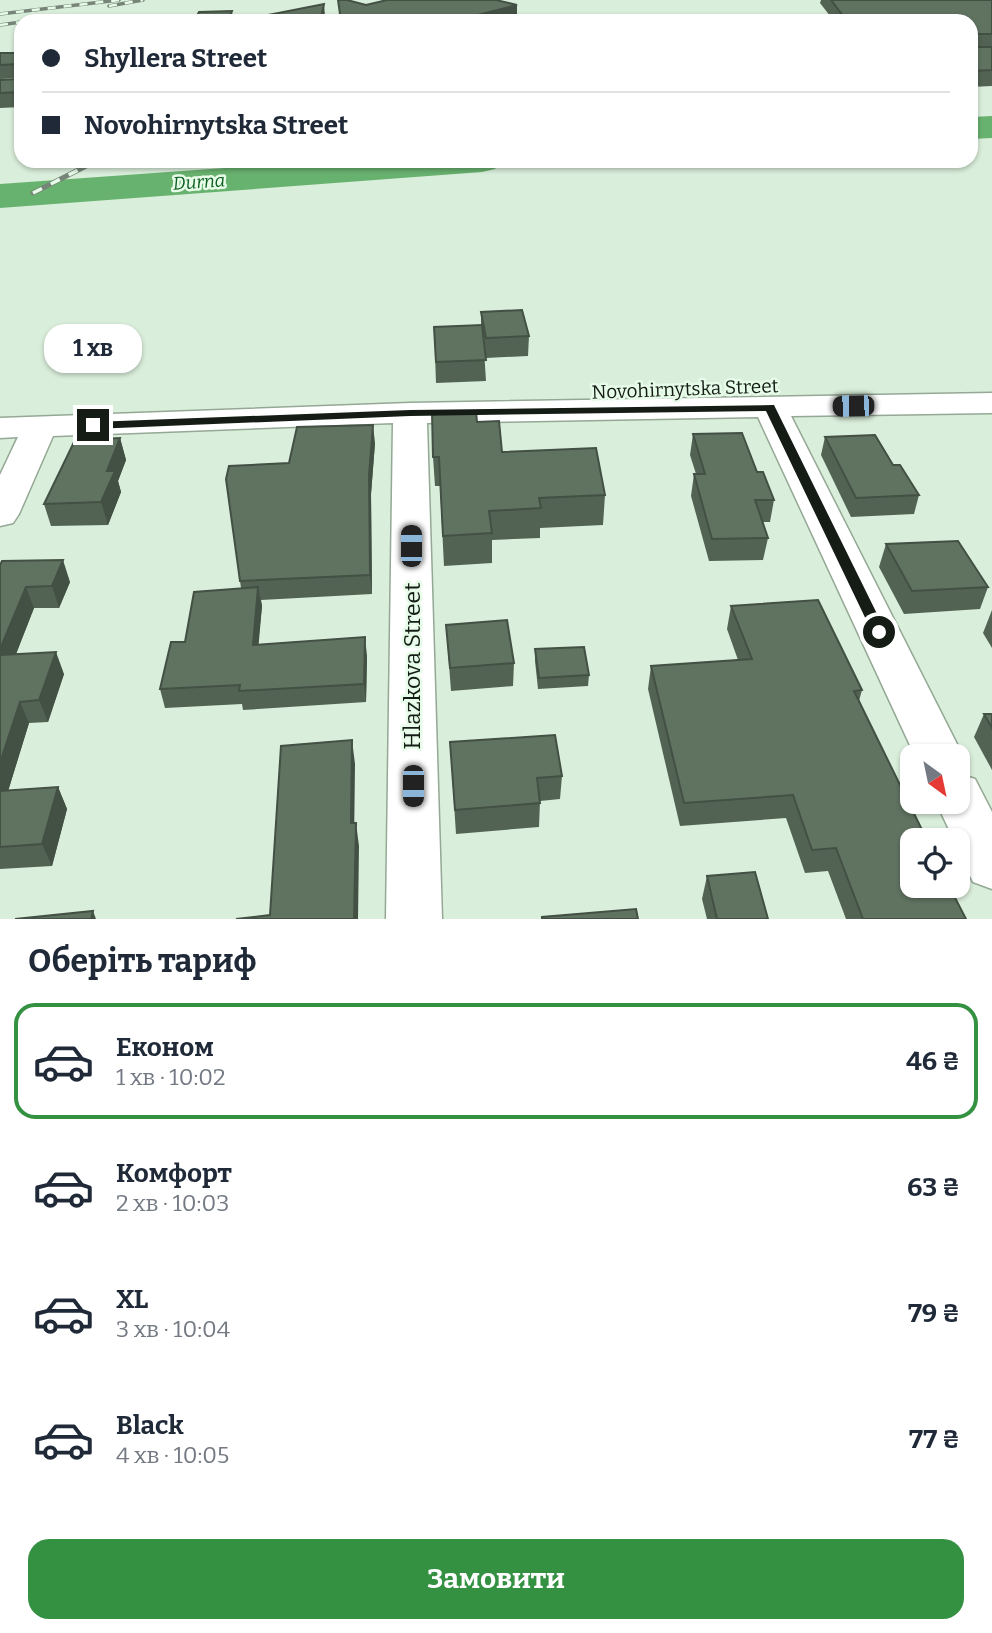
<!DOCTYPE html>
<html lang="uk">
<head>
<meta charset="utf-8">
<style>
	:root { --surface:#fff; --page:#f6f6f7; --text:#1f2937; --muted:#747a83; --line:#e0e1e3; --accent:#349142 }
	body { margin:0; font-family:Bitter,serif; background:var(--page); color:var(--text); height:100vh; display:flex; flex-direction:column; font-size:26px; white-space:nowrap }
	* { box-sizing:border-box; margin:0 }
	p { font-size:23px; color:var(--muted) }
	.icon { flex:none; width:38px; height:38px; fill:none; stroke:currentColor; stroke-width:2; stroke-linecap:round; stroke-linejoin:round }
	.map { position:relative; height:919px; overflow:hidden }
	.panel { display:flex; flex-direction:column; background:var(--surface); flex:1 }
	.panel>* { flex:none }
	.guide { position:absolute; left:14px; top:14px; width:964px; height:154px; border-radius:21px; box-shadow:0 2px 5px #0004; display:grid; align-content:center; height:154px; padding:0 28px; background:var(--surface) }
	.needle { width:46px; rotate:147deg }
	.buttons { position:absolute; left:900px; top:744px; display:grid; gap:14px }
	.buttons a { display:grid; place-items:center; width:70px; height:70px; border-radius:14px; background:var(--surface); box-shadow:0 2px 5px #0004; font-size:35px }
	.end { position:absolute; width:32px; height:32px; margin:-16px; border:9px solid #141c15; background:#fff; box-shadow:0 0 0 4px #fff }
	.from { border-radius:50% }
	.bubble { position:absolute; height:49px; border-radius:21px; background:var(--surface); box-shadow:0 2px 5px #0004; font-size:23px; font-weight:700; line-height:49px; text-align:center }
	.car { position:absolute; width:21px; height:42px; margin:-21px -10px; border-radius:9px; box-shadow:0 0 5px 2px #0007; background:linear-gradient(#222 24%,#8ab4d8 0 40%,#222 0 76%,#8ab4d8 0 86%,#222 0) }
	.guide b { display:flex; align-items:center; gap:24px; height:66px; font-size:26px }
	.guide b+b { border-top:2px solid var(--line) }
	.guide i { width:18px; height:18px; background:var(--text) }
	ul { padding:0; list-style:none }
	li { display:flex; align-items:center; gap:21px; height:116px; margin:0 14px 10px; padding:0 14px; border:4px solid transparent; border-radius:21px }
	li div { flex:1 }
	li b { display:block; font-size:26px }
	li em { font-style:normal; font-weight:700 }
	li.current { border-color:var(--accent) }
	li>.icon { width:63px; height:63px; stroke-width:1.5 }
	h2 { padding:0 28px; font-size:32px; line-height:84px }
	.cta { display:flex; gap:14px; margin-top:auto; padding:14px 28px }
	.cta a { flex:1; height:80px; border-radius:21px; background:var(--accent); color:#fff; font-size:28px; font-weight:700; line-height:80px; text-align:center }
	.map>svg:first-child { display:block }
</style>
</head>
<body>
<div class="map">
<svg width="992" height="919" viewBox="0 0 992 919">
	<rect width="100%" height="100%" fill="#daefdb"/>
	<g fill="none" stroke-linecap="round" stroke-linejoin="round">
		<g fill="#68b26f" fill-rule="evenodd">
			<path d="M 992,116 L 992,138 L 971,139 L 971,117 Z"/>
			<path d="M 321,161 L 501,161 L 495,169 L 482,172 L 0,208 L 0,184 Z"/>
		</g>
		<g stroke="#94a895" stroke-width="3">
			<g id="minor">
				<path d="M 992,393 L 992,413 L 791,416 L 963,756 L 957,768 L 957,756 L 915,756 L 758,417 L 427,423 L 442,919 L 386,919 L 393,423 L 53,436 L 19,514 L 13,523 L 0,526 L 0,475 L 18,437 L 0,438 L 0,418 L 410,403 Z"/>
				<path d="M 957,773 L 975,779 L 992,812 L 992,889 L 973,882 L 957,848 L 957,840 L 954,840 L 936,802 L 957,802 Z"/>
			</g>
		</g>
		<use href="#minor" fill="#fff" fill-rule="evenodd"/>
		<g stroke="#778578" stroke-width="3.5">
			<g id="rail-far1">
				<path d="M 109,6 L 143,0"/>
				<path d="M 0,14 L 119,0"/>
				<path d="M 0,25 L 21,22"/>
			</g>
		</g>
		<g stroke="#778578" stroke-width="5">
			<path id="rail" d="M 33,193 L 96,161"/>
		</g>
		<use href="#rail-far1" stroke="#e7fce8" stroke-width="2.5" stroke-dasharray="8" stroke-linecap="butt"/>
		<use href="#rail" stroke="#e7fce8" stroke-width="3.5" stroke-dasharray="10" stroke-linecap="butt"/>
	</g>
	<g fill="#536353">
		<path d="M 821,0 L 992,0 L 992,86 L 971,87 L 971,21 L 834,21 L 820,3 Z"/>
		<path d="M 0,53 L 21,53 L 19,79 L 19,78 L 0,79 Z"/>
		<path d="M 21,92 L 21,107 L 0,108 L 0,93 Z"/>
		<path d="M 481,312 L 529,336 L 528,356 L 486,358 L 484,350 L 486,381 L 436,383 L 434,327 L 481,325 Z"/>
		<path d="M 477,422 L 502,452 L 605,495 L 603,525 L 540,528 L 540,538 L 492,540 L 492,563 L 444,566 L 440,486 L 435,486 L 433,457 Z"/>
		<path d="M 693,434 L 757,472 L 774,500 L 770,522 L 762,522 L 768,538 L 763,560 L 709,561 L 691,496 L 694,474 L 696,474 L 690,455 Z"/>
		<path d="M 825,437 L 893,465 L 919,495 L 914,514 L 851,517 L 821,455 Z"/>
		<path d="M 120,438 L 126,460 L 118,481 L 121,492 L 108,525 L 51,526 L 44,504 Z"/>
		<path d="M 375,443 L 371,494 L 372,594 L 261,600 L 262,606 L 258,644 L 367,656 L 366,702 L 243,710 L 242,704 L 165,708 L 160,689 L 185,642 L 241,588 L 240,581 L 289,463 Z"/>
		<path d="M 886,544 L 988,587 L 980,609 L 904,614 L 879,567 Z"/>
		<path d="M 0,565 L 70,582 L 59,608 L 34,608 L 16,654 L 64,674 L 48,722 L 29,723 L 8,791 L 58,787 L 67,809 L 52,866 L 0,869 Z"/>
		<path d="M 731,606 L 862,690 L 859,701 L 966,919 L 846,919 L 828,871 L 805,873 L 786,818 L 680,826 L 648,689 L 651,666 L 738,660 L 727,629 Z"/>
		<path d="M 992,610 L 992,648 L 983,633 Z"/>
		<path d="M 446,625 L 514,663 L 513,686 L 451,691 Z"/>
		<path d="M 535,649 L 589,675 L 588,686 L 538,689 L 535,661 Z"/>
		<path d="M 984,714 L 992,714 L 992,770 L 974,737 Z"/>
		<path d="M 450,742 L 562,776 L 560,799 L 540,801 L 539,827 L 456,834 Z"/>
		<path d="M 707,876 L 768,919 L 707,919 L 702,899 Z"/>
	</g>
	<g fill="#435044">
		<path d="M 324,4 L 325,16 L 324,21 L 320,21 Z"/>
		<path d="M 517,5 L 517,17 L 502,21 L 454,21 Z"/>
		<path d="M 232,11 L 233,21 L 228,21 Z"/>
		<path d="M 373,425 L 375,443 L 371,494 L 372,594 L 370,575 L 369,475 Z"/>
		<path d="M 120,438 L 126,460 L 118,481 L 121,492 L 108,525 L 101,502 L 107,471 Z"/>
		<path d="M 63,560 L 70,582 L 59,608 L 52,586 Z"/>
		<path d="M 26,587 L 34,608 L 7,677 L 0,661 L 0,649 Z"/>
		<path d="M 258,587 L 262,606 L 257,663 L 253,645 Z"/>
		<path d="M 365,637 L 367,656 L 366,702 L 364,684 Z"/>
		<path d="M 56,652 L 64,674 L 48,722 L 39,700 Z"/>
		<path d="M 20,702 L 29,723 L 1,814 L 0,811 L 0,763 Z"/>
		<path d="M 352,740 L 355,764 L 354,846 L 351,823 Z"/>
		<path d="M 58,787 L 67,809 L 52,866 L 42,844 Z"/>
		<path d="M 356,823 L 359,846 L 358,919 L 354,919 Z"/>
		<path d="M 93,911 L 96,919 L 91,919 Z"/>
	</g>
	<g fill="#607361" stroke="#435044" stroke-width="2">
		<path d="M 338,0 L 347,0 L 366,5 L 387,0 L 496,0 L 517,5 L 454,21 L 341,21 Z"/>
		<path d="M 831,0 L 992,0 L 992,34 L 973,34 L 973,47 L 992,47 L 992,70 L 971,71 L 971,21 L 847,21 Z"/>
		<path d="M 324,4 L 320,21 L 238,21 Z"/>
		<path d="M 232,11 L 228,21 L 163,21 L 163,20 L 196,18 L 199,12 Z"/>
		<path d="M 0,53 L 21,53 L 21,92 L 0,93 L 0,80 L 19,79 L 19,64 L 0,65 Z"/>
		<path d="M 522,310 L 529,336 L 486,338 L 481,312 Z"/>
		<path d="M 482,325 L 486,360 L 436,362 L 434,327 Z"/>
		<path d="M 476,411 L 477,422 L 499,421 L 502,452 L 596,448 L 605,495 L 539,498 L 541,508 L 489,511 L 492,533 L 443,536 L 439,457 L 433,457 L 432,412 Z"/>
		<path d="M 373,425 L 369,475 L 370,575 L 240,581 L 226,479 L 229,466 L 289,463 L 297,427 Z"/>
		<path d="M 742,433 L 757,472 L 763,472 L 774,500 L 755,500 L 768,538 L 712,539 L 694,474 L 705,474 L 693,434 Z"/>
		<path d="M 875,435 L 893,465 L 900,465 L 919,495 L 856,498 L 825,437 Z"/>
		<path d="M 120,438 L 107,471 L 115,471 L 101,502 L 44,504 L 75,440 Z"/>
		<path d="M 958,541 L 988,587 L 912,591 L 886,544 Z"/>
		<path d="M 63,560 L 52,586 L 26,587 L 0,649 L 0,565 L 2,561 Z"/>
		<path d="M 258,587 L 253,645 L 365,637 L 364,684 L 239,691 L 240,685 L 160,689 L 171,642 L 185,642 L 194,592 Z"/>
		<path d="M 818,600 L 862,690 L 854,691 L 927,840 L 912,840 L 912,886 L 949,886 L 966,919 L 863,919 L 836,848 L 812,850 L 793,795 L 684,803 L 651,666 L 752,659 L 731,606 Z"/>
		<path d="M 507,620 L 514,663 L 450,668 L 446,625 Z"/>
		<path d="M 584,647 L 589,675 L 539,678 L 535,649 Z"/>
		<path d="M 56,652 L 39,700 L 20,702 L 0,763 L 0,655 Z"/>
		<path d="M 984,714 L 992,714 L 992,728 Z"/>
		<path d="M 555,735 L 562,776 L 537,778 L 540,803 L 455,810 L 450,742 Z"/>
		<path d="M 352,740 L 351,823 L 356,823 L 354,919 L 236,919 L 270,915 L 281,746 Z"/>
		<path d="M 58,787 L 42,844 L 0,847 L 0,791 Z"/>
		<path d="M 755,872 L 768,919 L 717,919 L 707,876 Z"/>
		<path d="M 636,909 L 638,919 L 542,919 L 542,917 Z"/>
		<path d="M 93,911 L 91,919 L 15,919 Z"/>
	</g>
	<path fill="#141c15" d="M 774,405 L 886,632 L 884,635 L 879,637 L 872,632 L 766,411 L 410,416 L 93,429 L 87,425 L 93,422 L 410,410 Z"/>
	<g text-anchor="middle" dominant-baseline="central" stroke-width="5" stroke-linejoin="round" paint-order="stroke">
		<g font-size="18" font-style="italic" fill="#095d1e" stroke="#e7fce8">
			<text transform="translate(199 182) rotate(-4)">Durna</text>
		</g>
		<g font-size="19" fill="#141c15" stroke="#e7fce8">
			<text transform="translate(685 389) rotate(-2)">Novohirnytska Street</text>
		</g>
		<g font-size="23" fill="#141c15" stroke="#e7fce8">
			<text transform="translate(412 666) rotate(-90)">Hlazkova Street</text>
		</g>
	</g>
</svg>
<div class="buttons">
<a><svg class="needle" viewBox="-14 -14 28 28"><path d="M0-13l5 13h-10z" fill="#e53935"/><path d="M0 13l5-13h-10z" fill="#747a83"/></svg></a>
<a><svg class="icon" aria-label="locate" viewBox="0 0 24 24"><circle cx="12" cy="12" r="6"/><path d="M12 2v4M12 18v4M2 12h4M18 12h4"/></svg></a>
</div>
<i class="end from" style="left:879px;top:632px"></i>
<i class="end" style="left:93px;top:425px"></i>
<div class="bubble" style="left:44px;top:324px;width:98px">1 хв</div>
<i class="car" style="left:853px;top:406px;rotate:269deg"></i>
<i class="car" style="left:411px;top:546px;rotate:0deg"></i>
<i class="car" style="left:413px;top:786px;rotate:180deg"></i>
<div class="guide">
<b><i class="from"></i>Shyllera Street</b>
<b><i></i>Novohirnytska Street</b>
</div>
</div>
<section class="panel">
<h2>Оберіть тариф</h2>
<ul>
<li class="current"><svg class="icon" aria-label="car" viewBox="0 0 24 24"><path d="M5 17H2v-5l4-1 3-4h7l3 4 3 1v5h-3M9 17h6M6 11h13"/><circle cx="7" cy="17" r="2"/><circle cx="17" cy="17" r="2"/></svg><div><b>Економ</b><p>1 хв · 10:02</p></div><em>46 ₴</em></li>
<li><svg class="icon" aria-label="car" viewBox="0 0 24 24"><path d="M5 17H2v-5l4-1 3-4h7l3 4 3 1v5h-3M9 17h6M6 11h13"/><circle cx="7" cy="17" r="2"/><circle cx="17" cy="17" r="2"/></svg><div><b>Комфорт</b><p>2 хв · 10:03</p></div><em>63 ₴</em></li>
<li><svg class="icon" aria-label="car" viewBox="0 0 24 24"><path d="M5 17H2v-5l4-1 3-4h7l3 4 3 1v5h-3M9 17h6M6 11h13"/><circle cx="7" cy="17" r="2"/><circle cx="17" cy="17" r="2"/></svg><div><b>XL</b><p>3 хв · 10:04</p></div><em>79 ₴</em></li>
<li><svg class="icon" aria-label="car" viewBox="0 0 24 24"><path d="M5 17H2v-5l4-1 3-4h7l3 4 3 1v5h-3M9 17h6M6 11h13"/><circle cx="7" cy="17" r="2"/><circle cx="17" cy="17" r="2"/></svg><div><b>Black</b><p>4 хв · 10:05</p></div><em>77 ₴</em></li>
</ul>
<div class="cta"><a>Замовити</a></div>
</section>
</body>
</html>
